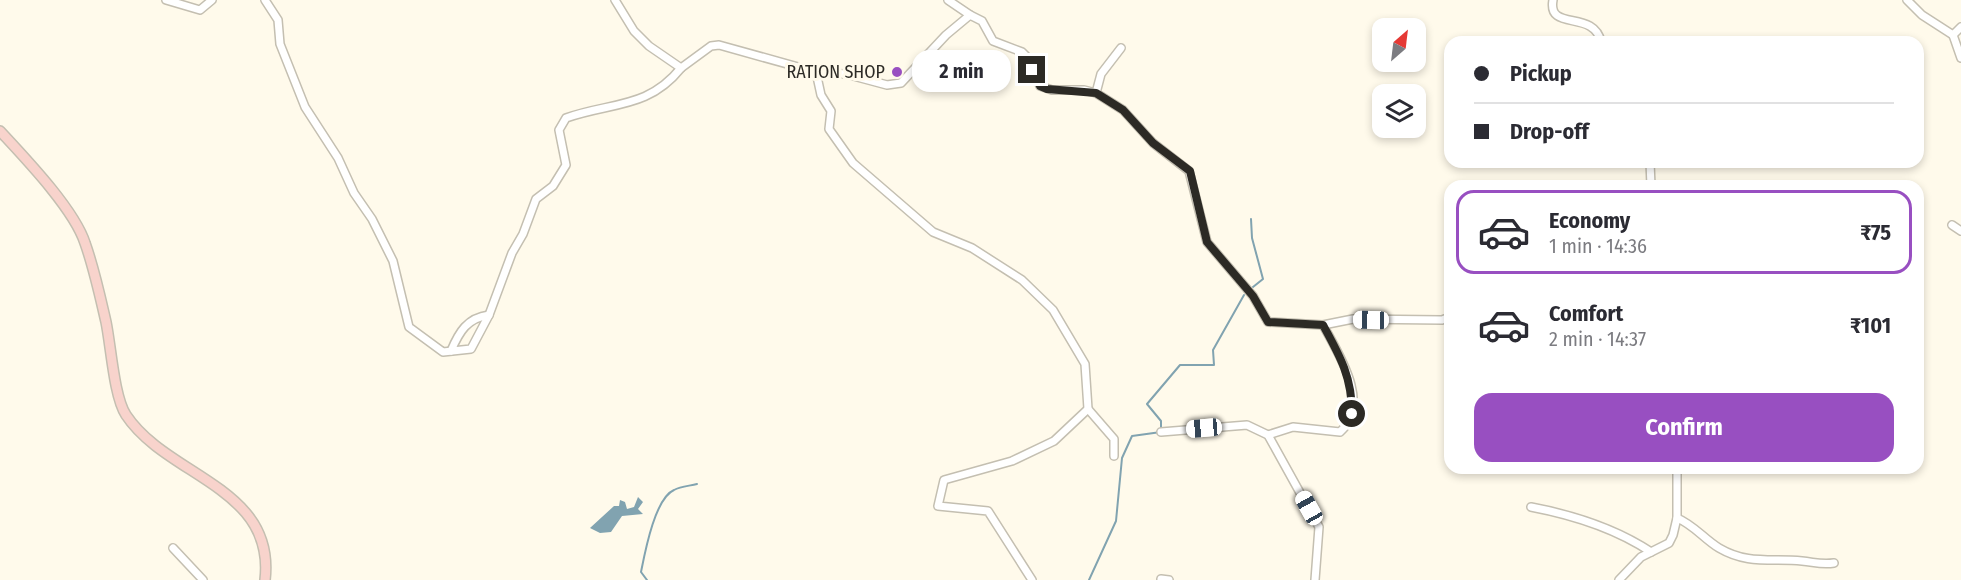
<!DOCTYPE html>
<html lang="en">
<head>
<meta charset="utf-8">
<style>
	:root { --surface:#fff; --page:#f2f2f3; --text:#2b2b33; --muted:#7c7c81; --line:#e1e1e2; --accent:#984fc1 }
	body { margin:0; font-family:"Fira Sans Condensed",sans-serif; background:var(--page); color:var(--text); height:100vh; display:flex; flex-direction:column; font-size:22px; white-space:nowrap }
	* { box-sizing:border-box; margin:0 }
	p { font-size:20px; color:var(--muted) }
	.icon { flex:none; width:33px; height:33px; fill:none; stroke:currentColor; stroke-width:2; stroke-linecap:round; stroke-linejoin:round }
	.map { position:relative; flex:1; overflow:hidden }
	.sheet { position:absolute; left:1444px; top:180px; width:480px; height:294px; display:flex; flex-direction:column; background:var(--surface); border-radius:18px; box-shadow:0 3px 9px #0003 }
	.sheet>* { flex:none }
	.top-card { position:absolute; left:1444px; top:36px; width:480px; height:132px; border-radius:18px; box-shadow:0 3px 9px #0003; display:grid; align-content:center; height:132px; padding:0 30px; background:var(--surface) }
	.needle { width:39px; rotate:28deg }
	.controls { position:absolute; left:1372px; top:18px; display:grid; gap:12px }
	.controls a { display:grid; place-items:center; width:54px; height:54px; border-radius:12px; background:var(--surface); box-shadow:0 3px 9px #0003; font-size:30px }
	.end { position:absolute; width:27px; height:27px; margin:-14px; border:8px solid #2c2a25; background:#fff; box-shadow:0 0 0 3px #fff }
	.from { border-radius:50% }
	.bubble { position:absolute; height:42px; border-radius:18px; background:var(--surface); box-shadow:0 3px 9px #0003; font-size:20px; font-weight:700; line-height:42px; text-align:center }
	.car { position:absolute; width:18px; height:36px; margin:-18px -9px; border-radius:8px; box-shadow:0 0 4px 2px #0007; background:linear-gradient(#fff 24%,#345 0 40%,#fff 0 76%,#345 0 86%,#fff 0) }
	.top-card b { display:flex; align-items:center; gap:21px; height:57px; font-size:22px }
	.top-card b+b { border-top:2px solid var(--line) }
	.top-card i { width:15px; height:15px; background:var(--text) }
	ul { padding:10px 0 0; list-style:none }
	li { display:flex; align-items:center; gap:18px; height:84px; margin:0 12px 9px; padding:0 18px; border:3px solid transparent; border-radius:18px }
	li div { flex:1 }
	li b { display:block; font-size:22px }
	li em { font-style:normal; font-weight:700 }
	li.current { border-color:var(--accent) }
	li>.icon { width:54px; height:54px; stroke-width:1.5 }
	.action { display:flex; gap:12px; margin-top:auto; padding:12px 30px }
	.action a { flex:1; height:69px; border-radius:18px; background:var(--accent); color:#fff; font-size:24px; font-weight:700; line-height:69px; text-align:center }
	.map>svg:first-child { display:block }
</style>
</head>
<body>
<div class="map">
<svg width="1961" height="580" viewBox="0 0 1961 580">
	<rect width="100%" height="100%" fill="#fffaeb"/>
	<path fill="#81a3b0" d="M 638,497 L 643,502 L 638,509 L 643,514 L 622,516 L 611,532 L 600,533 L 590,528 L 614,506 L 619,506 L 620,500 L 625,502 L 627,509 L 634,507 Z"/>
	<g fill="none" stroke-linecap="round" stroke-linejoin="round">
		<g stroke="#81a3b0" stroke-width="2">
			<path d="M 1251,219 L 1252,238 L 1263,279 L 1253,287"/>
			<path d="M 647,580 L 641,572 C 645,552 655,498 674,490 C 681,486 690,486 697,484"/>
			<path d="M 1089,580 L 1116,521 L 1122,458 L 1132,436 L 1161,432 L 1161,421 L 1147,404 L 1180,365 L 1214,365 L 1213,350 L 1244,295"/>
		</g>
		<g stroke="#c4bfb1" stroke-width="10">
			<g id="minor">
				<path d="M 166,0 L 200,10 L 212,0"/>
				<path d="M 265,0 L 278,20 L 280,44 L 305,107 L 338,158 L 354,193 L 372,219 L 393,261 L 409,327 L 443,352 L 471,349 L 489,315 L 512,253 L 523,234 L 536,199 L 553,186 L 566,165 L 559,130 L 566,118 C 611,102 648,109 681,68"/>
				<path d="M 615,0 L 634,31 L 649,46 L 681,68 L 711,46 L 719,45 L 816,72 L 846,74 L 887,85 L 901,83 L 946,35 L 970,15 L 982,21 L 993,41 L 1022,52 L 1028,58 L 1040,86 L 1052,90 L 1084,90 L 1096,93 L 1123,110 L 1153,143 L 1189,171 L 1207,242 L 1253,296 L 1268,322 L 1323,325 L 1353,319 L 1442,320 L 1450,317"/>
				<path d="M 948,0 L 970,15"/>
				<path d="M 1553,0 C 1547,32 1594,9 1601,42"/>
				<path d="M 1907,0 L 1922,15 L 1953,35"/>
				<path d="M 1961,27 L 1953,35 L 1961,58"/>
				<path d="M 816,72 L 821,95 L 831,111 L 829,129 L 853,163 L 933,232 L 972,248 L 1022,280 L 1053,310 L 1085,364 L 1088,409 L 1054,441 L 1012,461 L 944,480 L 938,506 L 988,511 L 1032,580"/>
				<path d="M 1096,93 L 1101,74 L 1121,48"/>
				<path d="M 1650,162 L 1651,186"/>
				<path d="M 1952,225 L 1961,231"/>
				<path d="M 451,351 C 459,332 467,318 489,315"/>
				<path d="M 1088,409 L 1114,439 L 1114,456"/>
				<path d="M 1161,432 L 1247,425 L 1268,435 L 1319,527 L 1315,580"/>
				<path d="M 1268,435 L 1293,427 L 1340,432 C 1372,404 1338,353 1323,325"/>
				<path d="M 1531,507 C 1573,515 1615,528 1651,552"/>
				<path d="M 1677,518 C 1694,525 1704,539 1719,548 C 1748,565 1771,558 1802,561 C 1814,562 1821,565 1834,563"/>
				<path d="M 173,548 L 203,580"/>
				<path d="M 1161,579 L 1169,580"/>
				<path d="M 1619,580 L 1641,557 L 1669,543 L 1673,535 L 1677,518 L 1677,468"/>
			</g>
		</g>
		<g stroke="#c4bfb1" stroke-width="12">
			<path id="secondary" d="M 0,131 C 25,158 74,209 85,243 C 94,268 100,296 106,322 C 111,346 114,397 126,415 C 167,477 276,487 265,580"/>
		</g>
		<use href="#minor" stroke="#fff" stroke-width="7"/>
		<use href="#secondary" stroke="#f8d3cc" stroke-width="9"/>
	</g>
	<g fill="none" stroke-linecap="round" stroke-linejoin="round">
		<path stroke="#2c2a25" stroke-width="8" d="M 1032,70 L 1040,86 L 1047,89 L 1096,93 L 1123,110 L 1153,143 L 1190,171 L 1207,242 L 1253,296 L 1268,322 L 1323,325 C 1340,356 1352,377 1352,414"/>
	</g>
	<circle fill="#984fc1" stroke="#fffaeb" stroke-width="2" cx="897" cy="72" r="6"/>
	<g text-anchor="middle" dominant-baseline="central" stroke-width="6" stroke-linejoin="round" paint-order="stroke">
		<g font-size="18" fill="#2c2a25" stroke="#fffaeb" text-anchor="end">
			<text x="885" y="72">RATION SHOP</text>
		</g>
	</g>
</svg>
<div class="controls">
<a><svg class="needle" viewBox="-14 -14 28 28"><path d="M0-13l5 13h-10z" fill="#e53935"/><path d="M0 13l5-13h-10z" fill="#7c7c81"/></svg></a>
<a><svg class="icon" aria-label="layers" viewBox="0 0 24 24"><path d="M12 4l9 5-9 5-9-5zM3 14l9 5 9-5"/></svg></a>
</div>
<i class="end from" style="left:1352px;top:414px"></i>
<i class="end" style="left:1032px;top:70px"></i>
<div class="bubble" style="left:912px;top:50px;width:99px">2 min</div>
<i class="car" style="left:1371px;top:320px;rotate:271deg"></i>
<i class="car" style="left:1204px;top:428px;rotate:265deg"></i>
<i class="car" style="left:1309px;top:508px;rotate:331deg"></i>
<div class="top-card">
<b><i class="from"></i>Pickup</b>
<b><i></i>Drop-off</b>
</div>
<section class="sheet">
<ul>
<li class="current"><svg class="icon" aria-label="car" viewBox="0 0 24 24"><path d="M5 17H2v-5l4-1 3-4h7l3 4 3 1v5h-3M9 17h6M6 11h13"/><circle cx="7" cy="17" r="2"/><circle cx="17" cy="17" r="2"/></svg><div><b>Economy</b><p>1 min · 14:36</p></div><em>₹75</em></li>
<li><svg class="icon" aria-label="car" viewBox="0 0 24 24"><path d="M5 17H2v-5l4-1 3-4h7l3 4 3 1v5h-3M9 17h6M6 11h13"/><circle cx="7" cy="17" r="2"/><circle cx="17" cy="17" r="2"/></svg><div><b>Comfort</b><p>2 min · 14:37</p></div><em>₹101</em></li>
</ul>
<div class="action"><a>Confirm</a></div>
</section>
</div>
</body>
</html>
